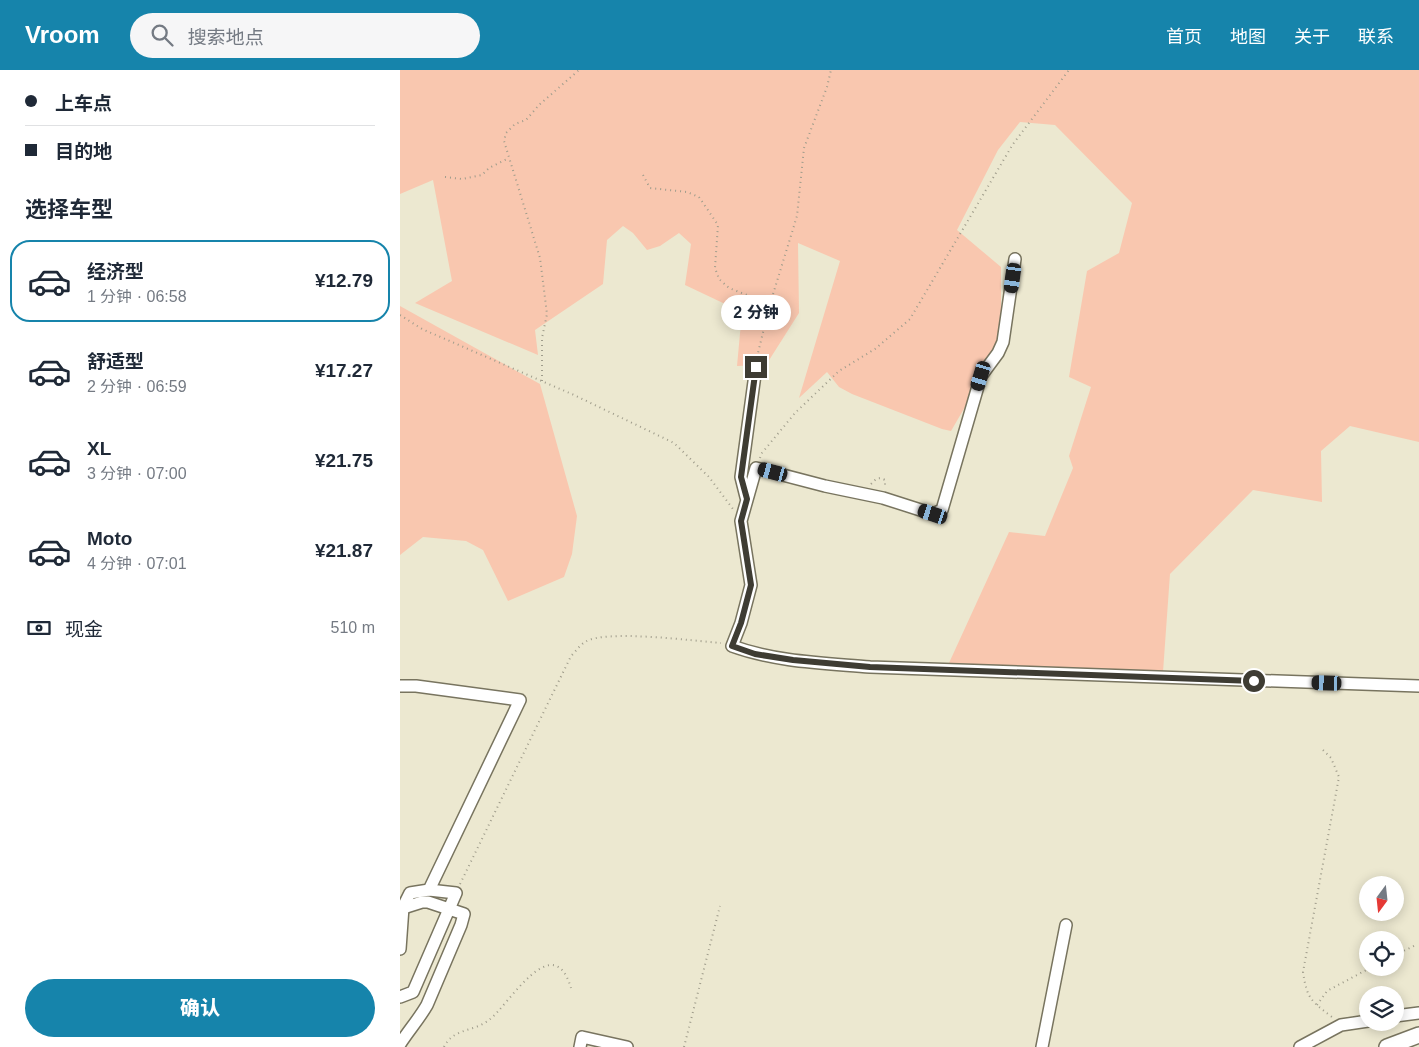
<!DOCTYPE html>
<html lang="zh">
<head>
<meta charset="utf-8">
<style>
	:root { --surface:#fff; --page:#f6f6f7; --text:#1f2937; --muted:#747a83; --line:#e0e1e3; --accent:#1684ab }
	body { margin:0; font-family:Helvetica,"Noto Sans SC",sans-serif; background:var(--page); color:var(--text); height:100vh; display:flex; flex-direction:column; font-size:19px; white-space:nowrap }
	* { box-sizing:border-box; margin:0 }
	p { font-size:16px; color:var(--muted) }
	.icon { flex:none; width:28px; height:28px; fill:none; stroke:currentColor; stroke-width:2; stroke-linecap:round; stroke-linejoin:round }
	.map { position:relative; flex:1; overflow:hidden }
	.details { display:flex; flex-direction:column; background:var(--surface); width:400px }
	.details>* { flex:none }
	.guide { display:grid; align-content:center; height:110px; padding:0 25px; background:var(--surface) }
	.needle { width:32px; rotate:195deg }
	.buttons { position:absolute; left:959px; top:806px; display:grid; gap:10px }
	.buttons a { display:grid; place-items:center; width:45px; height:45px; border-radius:50%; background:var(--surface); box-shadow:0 2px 12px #0003; font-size:25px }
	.end { position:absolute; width:22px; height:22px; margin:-11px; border:6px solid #3e3c33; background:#fff; box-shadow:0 0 0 2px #fff }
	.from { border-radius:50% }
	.bubble { position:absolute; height:35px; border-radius:18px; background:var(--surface); box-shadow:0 2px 12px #0003; font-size:16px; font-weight:800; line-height:35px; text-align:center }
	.car { position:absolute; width:15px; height:30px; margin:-15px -8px; border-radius:6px; box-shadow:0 0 4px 1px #0007; background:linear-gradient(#222 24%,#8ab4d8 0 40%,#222 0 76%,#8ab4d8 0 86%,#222 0) }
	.guide b { display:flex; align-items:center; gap:18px; height:48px; font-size:19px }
	.guide b+b { border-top:1px solid var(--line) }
	.guide i { width:12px; height:12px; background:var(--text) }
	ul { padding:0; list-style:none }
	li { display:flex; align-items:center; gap:15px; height:82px; margin:0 10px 8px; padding:0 15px; border:2px solid transparent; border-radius:20px }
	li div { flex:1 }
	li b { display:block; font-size:19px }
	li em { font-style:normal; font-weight:800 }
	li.on { border-color:var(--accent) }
	li>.icon { width:45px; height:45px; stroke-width:1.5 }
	h2 { padding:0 25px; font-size:22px; line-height:60px }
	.pay { display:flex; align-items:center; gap:12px; height:55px; padding:0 25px; font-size:19px }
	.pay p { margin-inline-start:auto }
	.primary-button { display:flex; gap:10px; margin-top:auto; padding:10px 25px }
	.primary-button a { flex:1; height:58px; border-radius:30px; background:var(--accent); color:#fff; font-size:20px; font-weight:800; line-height:58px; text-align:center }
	header { display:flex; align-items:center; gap:30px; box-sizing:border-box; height:70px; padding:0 25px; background:var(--accent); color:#fff }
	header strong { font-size:24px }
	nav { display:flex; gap:28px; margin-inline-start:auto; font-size:18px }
	.search { width:350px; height:45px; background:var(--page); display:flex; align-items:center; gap:12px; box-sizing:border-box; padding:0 18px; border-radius:28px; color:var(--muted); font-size:19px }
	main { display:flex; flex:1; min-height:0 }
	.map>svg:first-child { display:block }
</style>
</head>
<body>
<header>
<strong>Vroom</strong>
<div class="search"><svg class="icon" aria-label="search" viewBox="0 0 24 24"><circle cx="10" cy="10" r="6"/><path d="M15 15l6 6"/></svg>搜索地点</div>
<nav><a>首页</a><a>地图</a><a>关于</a><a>联系</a></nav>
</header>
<main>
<section class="details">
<div class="guide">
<b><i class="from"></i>上车点</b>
<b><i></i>目的地</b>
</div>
<h2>选择车型</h2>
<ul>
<li class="on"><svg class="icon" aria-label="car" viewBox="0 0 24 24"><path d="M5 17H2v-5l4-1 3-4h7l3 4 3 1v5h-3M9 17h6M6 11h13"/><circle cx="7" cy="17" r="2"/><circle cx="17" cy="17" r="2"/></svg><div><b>经济型</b><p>1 分钟 · 06:58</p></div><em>¥12.79</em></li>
<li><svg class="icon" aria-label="car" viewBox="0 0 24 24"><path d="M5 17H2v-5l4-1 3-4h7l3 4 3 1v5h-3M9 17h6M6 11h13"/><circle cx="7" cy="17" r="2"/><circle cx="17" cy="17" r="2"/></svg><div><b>舒适型</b><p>2 分钟 · 06:59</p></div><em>¥17.27</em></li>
<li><svg class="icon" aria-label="car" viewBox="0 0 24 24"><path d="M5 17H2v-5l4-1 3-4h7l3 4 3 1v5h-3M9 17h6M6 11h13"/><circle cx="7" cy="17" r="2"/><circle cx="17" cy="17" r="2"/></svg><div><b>XL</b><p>3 分钟 · 07:00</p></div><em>¥21.75</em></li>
<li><svg class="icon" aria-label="car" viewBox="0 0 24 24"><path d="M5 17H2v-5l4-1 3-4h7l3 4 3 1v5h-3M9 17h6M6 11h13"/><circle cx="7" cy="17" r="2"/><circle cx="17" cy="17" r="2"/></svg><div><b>Moto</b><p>4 分钟 · 07:01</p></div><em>¥21.87</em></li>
</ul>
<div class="pay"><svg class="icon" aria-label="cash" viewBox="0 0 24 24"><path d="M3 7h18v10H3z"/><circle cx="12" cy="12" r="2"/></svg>现金<p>510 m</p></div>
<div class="primary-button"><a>确认</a></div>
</section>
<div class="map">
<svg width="1019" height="977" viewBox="0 0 1019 977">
	<rect width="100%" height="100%" fill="#ece8d0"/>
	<g fill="#f9c7af">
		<path d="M 0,0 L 1019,0 L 1019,372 L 950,356 L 921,381 L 922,432 L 853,420 L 770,504 L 763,602 L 549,593 L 609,462 L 645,466 L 673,398 L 669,386 L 691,317 L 669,307 L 687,201 L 719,183 L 732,133 L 655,55 L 620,52 L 598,80 L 557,160 L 601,197 L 601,275 L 551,361 L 542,359 L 452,324 L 439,317 L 427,302 L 399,328 L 440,191 L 398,173 L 399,243 L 366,295 L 337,296 L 342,242 L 285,215 L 291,174 L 279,163 L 260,176 L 247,180 L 233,163 L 223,156 L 207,170 L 203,214 L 135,260 L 138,285 L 15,233 L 52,211 L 33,110 L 0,124 Z"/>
		<path d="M 0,236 L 140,314 L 177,446 L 172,484 L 164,507 L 108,531 L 83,480 L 66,471 L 23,467 L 0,485 Z"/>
	</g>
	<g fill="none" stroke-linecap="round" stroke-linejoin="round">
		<g stroke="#78745f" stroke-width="14">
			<g id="minor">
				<path d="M 615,189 L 603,272 L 598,283 L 581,306 L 542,440 L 533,444 L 483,428 L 425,416 L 356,398 L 341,451 L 351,515 L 341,553 L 332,576 C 376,592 423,593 470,597 L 1019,616"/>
				<path d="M 346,427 L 341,407 L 356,297"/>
				<path d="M 0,616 L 16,616 L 120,630 L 29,820 L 10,823 L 3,837 L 0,879"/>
				<path d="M 0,839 L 22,832 L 28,832 L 64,844 L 61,855 L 27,935 C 19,949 9,960 0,974"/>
				<path d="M 0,927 L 13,922 L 56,823 L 29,820"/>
				<path d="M 995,946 L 1019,943"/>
				<path d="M 180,977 L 182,967 L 227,977"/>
				<path d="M 642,977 L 666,855"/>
				<path d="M 900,977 L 941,955 L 968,951"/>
			</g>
		</g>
		<g stroke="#78745f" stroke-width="18">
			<path id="major" d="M 987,977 L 1019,965"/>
		</g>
		<g stroke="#9f9c8b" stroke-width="2" stroke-dasharray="1 4" stroke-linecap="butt">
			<path d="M 243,105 L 250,118 L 287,122 L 299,127 L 318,155 L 315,198 L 319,209 L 329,218 L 370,234"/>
			<path d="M 45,107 L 62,109 L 82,105 L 89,98 L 109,88"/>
			<path d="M 0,245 L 22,259 L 174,325 L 274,373 L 309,407 L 333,439"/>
			<path d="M 357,287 L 370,234 L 397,146 L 404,78 L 427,17 L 431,0"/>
			<path d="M 142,311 L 142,268 L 147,244 L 140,188 L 104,71 L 106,63 L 115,54 L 126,50 L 139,35 L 179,0"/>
			<path d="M 360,388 L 362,383 L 395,343 L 439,301 L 475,279 L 510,249 L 613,74 L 669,0"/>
			<path d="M 471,414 C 476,409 478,406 485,410 L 485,418"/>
			<path d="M 923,680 L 931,688 L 939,707 L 903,902 C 907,929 911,931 932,947"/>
			<path d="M 60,814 L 171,586 C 176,581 180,575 185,572 C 204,559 295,571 321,573"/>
			<path d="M 995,885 L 1016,875"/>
			<path d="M 917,935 L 927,921 L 970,898"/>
			<path d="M 44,977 C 53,958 74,962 89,950 C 109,935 153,857 171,918"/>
			<path d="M 284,977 L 320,836"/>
		</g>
		<use href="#minor" stroke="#fff" stroke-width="11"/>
		<use href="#major" stroke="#fff" stroke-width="15"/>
	</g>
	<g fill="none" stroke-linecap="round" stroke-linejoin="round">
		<path stroke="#3e3c33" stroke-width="6" d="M 356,297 L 341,407 L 347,429 L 341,451 L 351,515 L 341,553 L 332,576 L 355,584 L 393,590 L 470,597 L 854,611"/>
	</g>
</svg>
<div class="buttons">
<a><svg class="needle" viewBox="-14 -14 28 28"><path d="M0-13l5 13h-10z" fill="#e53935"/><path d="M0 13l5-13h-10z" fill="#747a83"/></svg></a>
<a><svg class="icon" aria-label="locate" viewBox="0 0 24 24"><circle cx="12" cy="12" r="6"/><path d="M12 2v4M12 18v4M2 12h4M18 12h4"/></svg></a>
<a><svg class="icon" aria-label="layers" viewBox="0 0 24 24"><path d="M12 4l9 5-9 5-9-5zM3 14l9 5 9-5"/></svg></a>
</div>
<i class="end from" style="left:854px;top:611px"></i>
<i class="end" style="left:356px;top:297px"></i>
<div class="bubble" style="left:321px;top:225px;width:70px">2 分钟</div>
<i class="car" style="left:613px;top:208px;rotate:188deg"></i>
<i class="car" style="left:581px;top:306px;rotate:197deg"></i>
<i class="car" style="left:373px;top:402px;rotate:285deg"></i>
<i class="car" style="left:533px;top:444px;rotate:288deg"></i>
<i class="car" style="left:927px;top:613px;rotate:272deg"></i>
</div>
</main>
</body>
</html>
